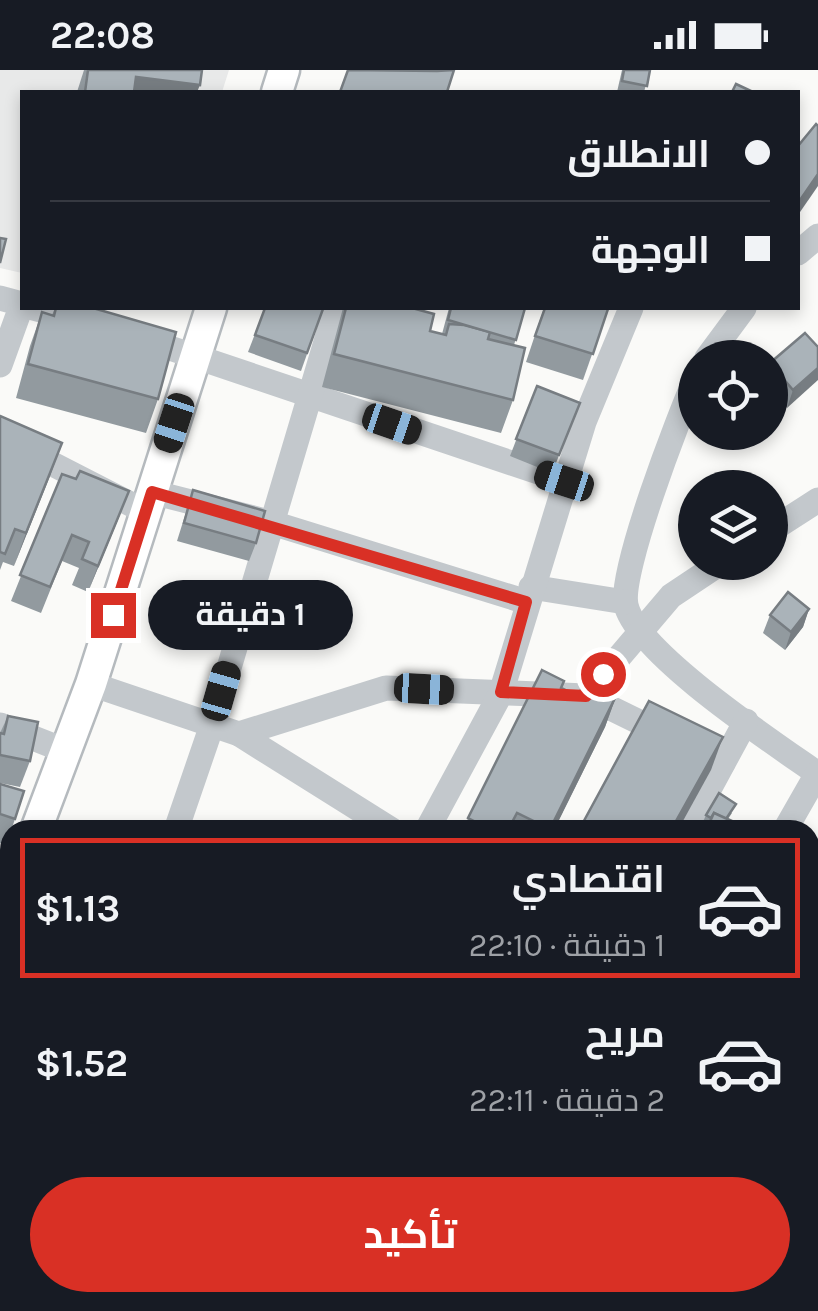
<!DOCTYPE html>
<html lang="ar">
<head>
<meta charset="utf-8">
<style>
	:root { --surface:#171b24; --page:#242831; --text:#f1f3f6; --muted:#9ea1a6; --line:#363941; --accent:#d93025 }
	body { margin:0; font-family:Karla,Cairo,sans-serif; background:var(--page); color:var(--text); direction:rtl; height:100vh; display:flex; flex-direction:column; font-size:38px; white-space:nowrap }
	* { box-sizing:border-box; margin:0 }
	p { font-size:32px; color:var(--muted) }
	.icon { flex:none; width:55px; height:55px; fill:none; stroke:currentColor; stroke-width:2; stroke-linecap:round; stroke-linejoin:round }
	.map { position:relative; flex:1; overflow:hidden; direction:ltr }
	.side { position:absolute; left:0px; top:750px; width:820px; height:492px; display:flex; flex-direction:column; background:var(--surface); border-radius:30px 30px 0 0; box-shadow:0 5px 15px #0003; direction:rtl }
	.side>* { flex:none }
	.guide { position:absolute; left:20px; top:20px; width:780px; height:220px; border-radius:0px; box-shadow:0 5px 15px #0003; direction:rtl; display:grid; align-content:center; height:220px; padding:0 30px; background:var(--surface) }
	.fabs { position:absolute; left:678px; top:270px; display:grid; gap:20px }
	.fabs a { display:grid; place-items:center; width:110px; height:110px; border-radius:50%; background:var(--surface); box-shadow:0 5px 15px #0003; font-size:50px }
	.end { position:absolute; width:45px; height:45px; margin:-22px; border:12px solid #d93025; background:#fff; box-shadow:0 0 0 5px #fff }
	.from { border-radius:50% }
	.bubble { position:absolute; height:70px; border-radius:35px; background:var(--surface); box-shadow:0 5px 15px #0003; font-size:32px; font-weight:700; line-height:70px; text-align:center; direction:rtl }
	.car { position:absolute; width:30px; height:60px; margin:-30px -15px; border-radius:12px; box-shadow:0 0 8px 2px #0007; background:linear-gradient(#222 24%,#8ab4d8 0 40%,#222 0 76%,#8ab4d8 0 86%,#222 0) }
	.guide b { display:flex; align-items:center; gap:35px; height:95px; font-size:38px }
	.guide b+b { border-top:2px solid var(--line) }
	.guide i { width:25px; height:25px; background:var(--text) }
	ul { padding:18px 0 0; list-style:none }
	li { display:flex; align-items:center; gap:30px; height:140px; margin:0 20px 15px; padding:0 10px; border:5px solid transparent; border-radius:0px }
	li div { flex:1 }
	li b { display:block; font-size:38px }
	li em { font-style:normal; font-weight:700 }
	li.current { border-color:var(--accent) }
	li>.icon { width:90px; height:90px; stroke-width:1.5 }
	.button { display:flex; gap:20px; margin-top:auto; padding:20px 30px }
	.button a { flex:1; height:115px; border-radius:60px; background:var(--accent); color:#fff; font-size:40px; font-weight:700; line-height:115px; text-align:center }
	.status { display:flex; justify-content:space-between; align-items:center; height:70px; padding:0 50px; background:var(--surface); direction:ltr }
	.status svg { height:28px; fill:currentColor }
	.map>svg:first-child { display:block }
</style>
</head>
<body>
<div class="status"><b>22:08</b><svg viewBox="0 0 49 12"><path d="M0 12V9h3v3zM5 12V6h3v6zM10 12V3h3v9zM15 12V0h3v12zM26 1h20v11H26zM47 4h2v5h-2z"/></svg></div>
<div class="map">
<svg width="818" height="1241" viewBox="0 0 818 1241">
	<rect width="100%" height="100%" fill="#fafaf8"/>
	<g fill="#e8e9e9">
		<path d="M 0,0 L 229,0 L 222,22 L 22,22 L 22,203 L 0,198 Z"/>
		<path d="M 818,1027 L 818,1232 L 810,1226 L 810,1042 Z"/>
	</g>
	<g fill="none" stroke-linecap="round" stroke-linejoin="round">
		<g stroke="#b5babe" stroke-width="35">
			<g id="major">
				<path d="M 277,22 L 284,0"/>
				<path d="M 36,760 L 91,614 L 211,238"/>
				<path d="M 0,857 L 10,830"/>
			</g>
		</g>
		<g stroke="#c3c8cc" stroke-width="25">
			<path d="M 798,183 L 818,166"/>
			<path d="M 0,228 L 22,234 L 0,295"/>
			<path d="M 33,238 L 85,252"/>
			<path d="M 143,269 L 565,411"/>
			<path d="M 707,288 L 744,238"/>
			<path d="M 695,310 C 679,346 619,502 626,535 C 637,583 774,673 818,704"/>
			<path d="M 0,367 L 146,442"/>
			<path d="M 152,422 L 269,452 L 527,532"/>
			<path d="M 770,461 L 818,430"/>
			<path d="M 531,517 L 625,532"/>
			<path d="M 91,614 L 239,664 L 386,618 L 586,626 L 723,693"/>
			<path d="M 586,626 L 671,526 L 722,492"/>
			<path d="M 0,655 L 66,681"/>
			<path d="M 239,664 L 392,760"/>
			<path d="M 176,760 L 212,655 L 336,238"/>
			<path d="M 427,760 L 501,623 L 584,352 L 631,238"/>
			<path d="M 687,760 L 746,651"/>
			<path d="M 785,760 L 817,704"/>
			<path d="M 0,889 L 10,893"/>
			<path d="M 0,982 L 10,985"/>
			<path d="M 0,1103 L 10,1107"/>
			<path d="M 295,1232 L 312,1241"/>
			<path d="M 582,1232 L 589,1241"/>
			<path d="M 786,1232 L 796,1241"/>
			<path d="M 213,1241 L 215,1232"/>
			<path d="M 398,1241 L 403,1232"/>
		</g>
		<use href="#major" stroke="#fff" stroke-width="30"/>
	</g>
	<g fill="#929a9f">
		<path d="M 84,0 L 202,0 L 197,22 L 77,22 Z"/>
		<path d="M 622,0 L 650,0 L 644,22 L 617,22 Z"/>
		<path d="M 55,238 L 93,238 L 158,329 L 146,363 L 16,328 L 30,276 L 42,242 L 52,245 Z"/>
		<path d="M 265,238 L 323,239 L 301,301 L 248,282 Z"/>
		<path d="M 343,238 L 412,238 L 430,261 L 442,264 L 449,238 L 525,238 L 514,275 L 513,330 L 501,363 L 322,317 Z"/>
		<path d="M 544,238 L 608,239 L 583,310 L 526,292 Z"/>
		<path d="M 818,277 L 787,338 L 770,319 L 770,293 Z"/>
		<path d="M 537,316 L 580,333 L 552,403 L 510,386 Z"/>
		<path d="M 0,346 L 62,373 L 14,496 L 3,492 L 0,500 Z"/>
		<path d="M 62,404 L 119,447 L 88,522 L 72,515 L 79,498 L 62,491 L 41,543 L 11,531 Z"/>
		<path d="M 193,420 L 256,473 L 249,491 L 177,471 Z"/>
		<path d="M 809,539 L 803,557 L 785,580 L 763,563 L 770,545 Z"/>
		<path d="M 561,618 L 578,626 L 617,624 L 605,657 L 554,760 L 464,760 L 468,748 Z"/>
		<path d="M 8,646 L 30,691 L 20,717 L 0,713 L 0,663 Z"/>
		<path d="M 0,714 L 15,749 L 6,775 L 0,773 Z"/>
		<path d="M 732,743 L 728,749 L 707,757 L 702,754 L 706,745 Z"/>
		<path d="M 810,774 L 818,778 L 818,845 L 810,841 Z"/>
		<path d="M 818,1112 L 818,1199 L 810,1194 L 810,1123 Z"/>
		<path d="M 10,1117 L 10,1168 L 1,1192 L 0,1192 L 0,1127 L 6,1129 Z"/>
		<path d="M 358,1232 L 391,1232 L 386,1241 L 373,1241 Z"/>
		<path d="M 617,1232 L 631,1232 L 624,1240 Z"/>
		<path d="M 684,1232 L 787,1232 L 687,1241 L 683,1236 Z"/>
	</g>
	<g fill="#777d82">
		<path d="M 136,7 L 200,15 L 197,22 L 130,22 Z"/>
		<path d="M 818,104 L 818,116 L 798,145 L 798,133 Z"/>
		<path d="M 818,298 L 818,310 L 787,338 L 793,320 Z"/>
		<path d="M 62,373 L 50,406 L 14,496 L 26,463 Z"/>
		<path d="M 129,421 L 119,447 L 88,522 L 98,496 Z"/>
		<path d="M 809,539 L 803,557 L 785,580 L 791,562 Z"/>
		<path d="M 617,624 L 605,657 L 554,760 L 550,760 Z"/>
		<path d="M 723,667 L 711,700 L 678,760 L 671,760 Z"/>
	</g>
	<g fill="#aab3b9" stroke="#777d82" stroke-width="2.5">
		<path d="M 88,0 L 202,0 L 200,15 L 136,7 L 134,22 L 85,22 Z"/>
		<path d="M 348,0 L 437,1 L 454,0 L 447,22 L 340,22 Z"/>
		<path d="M 624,0 L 650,0 L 647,16 L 622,11 Z"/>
		<path d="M 736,14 L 753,22 L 732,22 Z"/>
		<path d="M 816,54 L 818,56 L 818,104 L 798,133 L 798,76 Z"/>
		<path d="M 0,168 L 6,169 L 0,193 Z"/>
		<path d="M 56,238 L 93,238 L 176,262 L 158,329 L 28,294 L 42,242 L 54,246 Z"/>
		<path d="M 265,238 L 318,238 L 323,239 L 307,283 L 255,265 Z"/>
		<path d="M 346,238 L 412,238 L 434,244 L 430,261 L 446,265 L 449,254 L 464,255 L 490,262 L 488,269 L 525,278 L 513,330 L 334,284 Z"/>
		<path d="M 451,238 L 525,238 L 516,270 L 448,250 Z"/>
		<path d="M 545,238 L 603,238 L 608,239 L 593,284 L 535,266 Z"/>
		<path d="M 805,263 L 818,277 L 818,298 L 793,320 L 770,293 Z"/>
		<path d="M 537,316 L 580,333 L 559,385 L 516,369 Z"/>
		<path d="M 0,346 L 62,373 L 26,463 L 15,459 L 5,484 L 0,482 Z"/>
		<path d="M 80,401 L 129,421 L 98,496 L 82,489 L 89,472 L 72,465 L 50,517 L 20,505 L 62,404 L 76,409 Z"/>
		<path d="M 193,420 L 265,441 L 256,473 L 184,453 Z"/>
		<path d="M 788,522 L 809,539 L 791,562 L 770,545 Z"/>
		<path d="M 542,600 L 564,611 L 561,618 L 578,626 L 586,609 L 617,624 L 550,759 L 517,743 L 508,760 L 492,760 L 468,748 Z"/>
		<path d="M 649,631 L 723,667 L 671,760 L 579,760 Z"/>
		<path d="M 8,646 L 38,652 L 30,691 L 0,685 L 0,663 L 4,664 Z"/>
		<path d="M 0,714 L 24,721 L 15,749 L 0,744 Z"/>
		<path d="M 719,723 L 736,734 L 726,749 L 714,743 L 711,748 L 706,745 Z"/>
		<path d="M 714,743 L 752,760 L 706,760 Z"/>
		<path d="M 810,774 L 818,778 L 818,815 L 811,811 L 810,812 Z"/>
		<path d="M 818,1112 L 818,1158 L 810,1153 L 810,1123 Z"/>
		<path d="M 10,1120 L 10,1168 L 8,1174 L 0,1172 L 0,1127 L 7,1129 Z"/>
		<path d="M 0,1206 L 10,1210 L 10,1232 L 13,1232 L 10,1241 L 0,1241 Z"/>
		<path d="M 80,1232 L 102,1232 L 99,1241 L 79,1238 Z"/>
		<path d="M 121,1232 L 133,1232 L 131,1241 L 118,1241 Z"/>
		<path d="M 647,1232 L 667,1232 L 670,1236 L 663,1241 L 639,1241 L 637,1239 Z"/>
		<path d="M 697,1232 L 787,1232 L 794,1241 L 687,1241 Z"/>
		<path d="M 76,1237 L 98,1240 L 98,1241 L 76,1241 Z"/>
	</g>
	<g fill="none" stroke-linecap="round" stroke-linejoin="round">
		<path stroke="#d93025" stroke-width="12" d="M 113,545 L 152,422 L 526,532 L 501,622 L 586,626 L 603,604"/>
	</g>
</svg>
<div class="fabs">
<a><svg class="icon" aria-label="locate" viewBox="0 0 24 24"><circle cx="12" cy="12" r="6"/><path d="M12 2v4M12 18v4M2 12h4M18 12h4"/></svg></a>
<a><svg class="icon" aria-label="layers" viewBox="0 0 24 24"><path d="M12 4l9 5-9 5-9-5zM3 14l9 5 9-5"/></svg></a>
</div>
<i class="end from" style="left:603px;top:604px"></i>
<i class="end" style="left:113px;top:545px"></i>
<div class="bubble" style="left:148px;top:510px;width:205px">1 دقيقة</div>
<i class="car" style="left:174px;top:353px;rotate:198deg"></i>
<i class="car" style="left:392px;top:354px;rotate:109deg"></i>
<i class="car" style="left:564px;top:411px;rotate:288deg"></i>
<i class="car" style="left:424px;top:619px;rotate:93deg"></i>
<i class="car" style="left:221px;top:621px;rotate:16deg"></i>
<div class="guide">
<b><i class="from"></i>الانطلاق</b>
<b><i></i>الوجهة</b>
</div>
<section class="side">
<ul>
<li class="current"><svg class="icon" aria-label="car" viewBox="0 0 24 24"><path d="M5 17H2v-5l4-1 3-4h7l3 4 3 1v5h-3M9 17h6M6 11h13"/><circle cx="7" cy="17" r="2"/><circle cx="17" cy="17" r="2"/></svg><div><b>اقتصادي</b><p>1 دقيقة · 22:10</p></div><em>$1.13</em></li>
<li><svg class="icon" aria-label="car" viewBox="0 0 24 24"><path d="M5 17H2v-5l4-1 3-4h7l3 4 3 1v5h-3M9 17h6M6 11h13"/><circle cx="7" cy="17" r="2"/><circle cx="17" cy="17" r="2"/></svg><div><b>مريح</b><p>2 دقيقة · 22:11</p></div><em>$1.52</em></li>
</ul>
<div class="button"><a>تأكيد</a></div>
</section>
</div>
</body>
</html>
